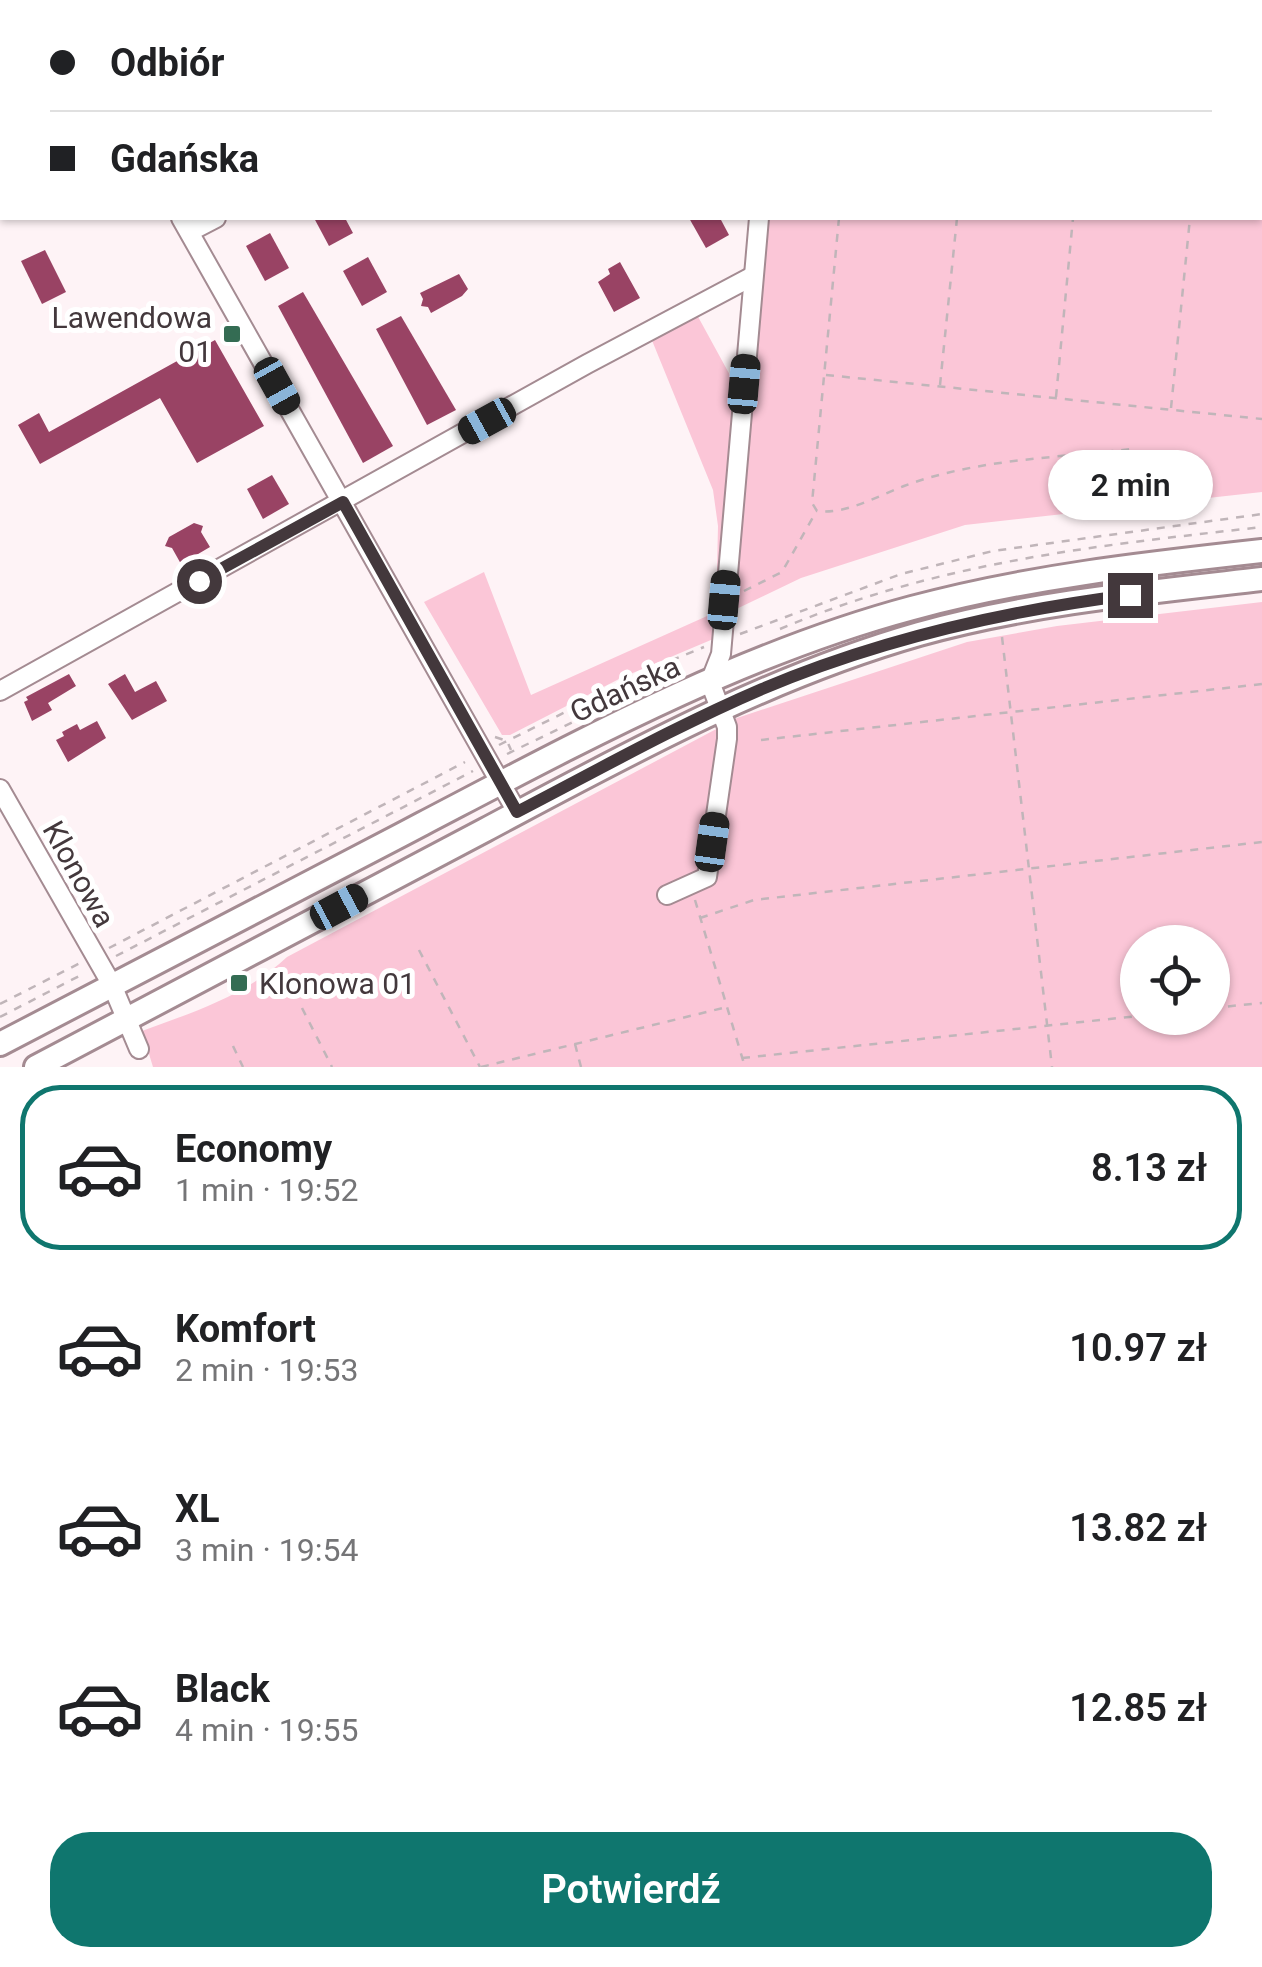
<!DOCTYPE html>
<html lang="pl">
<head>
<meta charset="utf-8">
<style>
	:root { --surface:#fff; --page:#f6f6f6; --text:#202124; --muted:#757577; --line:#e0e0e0; --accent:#0f766e }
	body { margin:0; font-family:Roboto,sans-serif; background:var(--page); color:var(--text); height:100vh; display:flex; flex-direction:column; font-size:38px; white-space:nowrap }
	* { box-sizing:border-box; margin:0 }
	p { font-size:32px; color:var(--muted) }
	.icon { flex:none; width:55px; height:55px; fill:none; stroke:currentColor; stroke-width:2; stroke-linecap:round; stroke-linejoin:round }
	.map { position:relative; height:1067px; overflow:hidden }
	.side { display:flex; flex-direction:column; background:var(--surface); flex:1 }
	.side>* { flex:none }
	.top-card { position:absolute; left:0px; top:0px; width:1262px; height:220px; box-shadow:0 2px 8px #0004; display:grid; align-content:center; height:220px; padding:0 50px; background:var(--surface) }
	.fabs { position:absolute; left:1120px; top:925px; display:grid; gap:20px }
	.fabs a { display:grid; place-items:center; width:110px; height:110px; border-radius:50%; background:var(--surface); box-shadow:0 2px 8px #0004; font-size:50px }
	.end { position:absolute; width:45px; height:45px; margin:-22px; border:12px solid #43383c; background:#fff; box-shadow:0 0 0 5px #fff }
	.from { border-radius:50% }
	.bubble { position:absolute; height:70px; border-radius:35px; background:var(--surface); box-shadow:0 2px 8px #0004; font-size:32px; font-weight:600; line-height:70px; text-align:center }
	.car { position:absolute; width:30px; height:60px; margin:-30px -15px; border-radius:12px; box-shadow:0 0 8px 2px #0007; background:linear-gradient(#222 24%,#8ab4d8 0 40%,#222 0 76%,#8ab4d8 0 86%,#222 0) }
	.top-card b { display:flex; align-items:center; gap:35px; height:95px; font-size:38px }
	.top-card b+b { border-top:2px solid var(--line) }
	.top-card i { width:25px; height:25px; background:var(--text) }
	ul { padding:18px 0 0; list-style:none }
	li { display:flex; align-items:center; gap:30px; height:165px; margin:0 20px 15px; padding:0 30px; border:5px solid transparent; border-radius:40px }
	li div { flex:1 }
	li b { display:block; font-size:38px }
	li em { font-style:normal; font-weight:600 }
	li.selected { border-color:var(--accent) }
	li>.icon { width:90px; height:90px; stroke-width:1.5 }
	.cta { display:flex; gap:20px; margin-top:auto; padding:20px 50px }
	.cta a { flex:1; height:115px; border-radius:40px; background:var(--accent); color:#fff; font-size:40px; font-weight:600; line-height:115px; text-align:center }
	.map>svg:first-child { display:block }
</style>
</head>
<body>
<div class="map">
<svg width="1262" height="1067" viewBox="0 0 1262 1067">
	<rect width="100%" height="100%" fill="#fef3f6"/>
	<g fill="#fbc6d7" fill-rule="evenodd">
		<path d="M 787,0 L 1262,0 L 1262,492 L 965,525 L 801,578 L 728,613 L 766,218 L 1260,218 L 1260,2 L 786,2 Z"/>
		<path d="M 696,313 L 737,388 L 718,637 L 621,678 L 510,735 L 502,735 L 424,602 L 484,572 L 531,695 L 716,612 L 718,526 L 713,490 L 651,338 Z"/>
		<path d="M 1262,602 L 1262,1067 L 153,1067 L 142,1031 C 194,1012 246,995 287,957 L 737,718 L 967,642 L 1057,626 ZM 1138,942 L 1212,942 L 1212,1018 L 1138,1018 Z"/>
	</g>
	<g fill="#994364">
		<path d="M 314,218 L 345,218 L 353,233 L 329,246 Z"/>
		<path d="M 689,218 L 720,218 L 729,235 L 706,248 Z"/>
		<path d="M 270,233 L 289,268 L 265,281 L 246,246 Z"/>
		<path d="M 45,250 L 66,292 L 42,304 L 21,261 Z"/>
		<path d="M 368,257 L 387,292 L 362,306 L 343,271 Z"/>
		<path d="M 620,262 L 640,298 L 614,312 L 598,282 L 610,274 L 608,269 Z"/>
		<path d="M 459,274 L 468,289 L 462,296 L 431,313 L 428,307 L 421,306 L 423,299 L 420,293 Z"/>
		<path d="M 303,292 L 393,446 L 363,463 L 278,306 Z"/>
		<path d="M 401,316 L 456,410 L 427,425 L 376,329 Z"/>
		<path d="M 215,340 L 264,426 L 197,463 L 160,398 L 40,464 L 18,425 L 39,413 L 49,432 Z"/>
		<path d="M 272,475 L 289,504 L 263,519 L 247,489 Z"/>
		<path d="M 194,523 L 203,526 L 201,532 L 210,547 L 181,564 L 172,548 L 165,546 L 169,537 Z"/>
		<path d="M 69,674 L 76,686 L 48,703 L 52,710 L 32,721 L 24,702 L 28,700 L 26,697 Z"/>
		<path d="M 125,674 L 135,692 L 156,681 L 167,701 L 132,720 L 108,684 Z"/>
		<path d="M 97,721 L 106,738 L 68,762 L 56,740 L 64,736 L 62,732 L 77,724 L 80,730 Z"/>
	</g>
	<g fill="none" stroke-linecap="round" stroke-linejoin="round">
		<g stroke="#a48b92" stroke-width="22">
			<g id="minor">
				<path d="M 46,0 L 47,2"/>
				<path d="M 508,0 L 509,2"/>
				<path d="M 613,2 L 617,0"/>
				<path d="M 779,2 L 780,0"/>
				<path d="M 181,218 L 517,812"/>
				<path d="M 191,231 L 216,218"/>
				<path d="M 0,691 L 587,364 L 753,276"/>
				<path d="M 0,789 L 112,985 L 139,1049"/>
				<path d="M 667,895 L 707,877 L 727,739 L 727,727 L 710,682 L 721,654 L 759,218"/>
			</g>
		</g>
		<g stroke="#a48b92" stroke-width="28">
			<g id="major">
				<path d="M 0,1044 C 141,970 282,898 422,824 C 579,742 740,654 912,608 C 1027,577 1144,564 1262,551"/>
				<path d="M 36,1067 C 186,988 335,909 485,830 C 626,755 765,678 919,634 C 1030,603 1148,592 1262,579"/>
			</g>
		</g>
		<g stroke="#c0b5b9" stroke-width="2.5" stroke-dasharray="8 8" stroke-linecap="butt">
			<path d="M 68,0 L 69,2"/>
			<path d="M 860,2 L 860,0"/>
			<path d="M 977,2 L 978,0"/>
			<path d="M 1094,2 L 1094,0"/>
			<path d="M 1211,2 L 1211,0"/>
			<path d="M 839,218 L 812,503 L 817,511 C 845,515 878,496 904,486 C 976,459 1056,458 1132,449"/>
			<path d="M 826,375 L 1262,419"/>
			<path d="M 940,385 L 957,218"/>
			<path d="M 1056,397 L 1073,218"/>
			<path d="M 1171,408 L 1190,218"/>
			<path d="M 744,591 L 782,572 L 816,512"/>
			<path d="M 780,629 C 939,562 1093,546 1262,527"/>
			<path d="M 740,634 L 901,574 L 993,551 L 1262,514"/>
			<path d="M 1002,637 L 1052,1067"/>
			<path d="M 495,737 L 507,741 L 511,750"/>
			<path d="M 761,740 L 1262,684"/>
			<path d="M 499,745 L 660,665 L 704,647"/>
			<path d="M 507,754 L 581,718"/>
			<path d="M 695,900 L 745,1067"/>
			<path d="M 700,918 L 754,900 L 1262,842"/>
			<path d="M 109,948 L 465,762"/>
			<path d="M 419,950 L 480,1067"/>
			<path d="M 116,956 L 473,771"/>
			<path d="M 0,1004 L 80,963"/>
			<path d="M 302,1008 L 332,1067"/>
			<path d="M 1212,1008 L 1262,1003"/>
			<path d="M 0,1017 L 83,974"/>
			<path d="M 575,1044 L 581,1067"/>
			<path d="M 233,1046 L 243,1067"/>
			<path d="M 742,1058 L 1138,1016"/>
			<path d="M 481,1067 L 727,1007"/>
		</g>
		<use href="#minor" stroke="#fff" stroke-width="18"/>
		<use href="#major" stroke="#fff" stroke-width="22"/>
	</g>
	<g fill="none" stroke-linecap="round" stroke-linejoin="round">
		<path stroke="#43383c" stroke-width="12" d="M 199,581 L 343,502 L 517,812 C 598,770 678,725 762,689 C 880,639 1004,611 1130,595"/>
	</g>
	<g fill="#346c53" stroke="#fff" stroke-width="4">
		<rect x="222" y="324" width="20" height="20" rx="5"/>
		<rect x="229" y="973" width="20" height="20" rx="5"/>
	</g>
	<g text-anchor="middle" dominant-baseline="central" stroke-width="10" stroke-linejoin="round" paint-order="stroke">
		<g font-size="30" fill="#43383c" stroke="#fff" text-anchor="end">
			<text x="212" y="317">Lawendowa<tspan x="212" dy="34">01</tspan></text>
			<text x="259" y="983" text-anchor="start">Klonowa 01</text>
		</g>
		<g font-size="30" fill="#43383c" stroke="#fff">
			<text transform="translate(625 689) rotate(-25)">Gdańska</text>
			<text transform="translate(79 874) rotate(61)">Klonowa</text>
		</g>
	</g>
</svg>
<div class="fabs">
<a><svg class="icon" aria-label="locate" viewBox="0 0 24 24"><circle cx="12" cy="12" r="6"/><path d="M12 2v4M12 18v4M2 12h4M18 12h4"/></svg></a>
</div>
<i class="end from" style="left:199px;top:581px"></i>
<i class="end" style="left:1130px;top:595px"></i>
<div class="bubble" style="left:1048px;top:450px;width:165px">2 min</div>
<i class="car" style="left:744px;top:384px;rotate:5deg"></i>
<i class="car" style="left:277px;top:386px;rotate:151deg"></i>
<i class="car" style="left:487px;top:421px;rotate:241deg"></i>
<i class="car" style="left:724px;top:600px;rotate:5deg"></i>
<i class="car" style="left:712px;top:842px;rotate:8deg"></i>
<i class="car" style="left:339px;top:907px;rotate:62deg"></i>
<div class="top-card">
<b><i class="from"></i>Odbiór</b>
<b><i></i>Gdańska</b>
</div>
</div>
<section class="side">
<ul>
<li class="selected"><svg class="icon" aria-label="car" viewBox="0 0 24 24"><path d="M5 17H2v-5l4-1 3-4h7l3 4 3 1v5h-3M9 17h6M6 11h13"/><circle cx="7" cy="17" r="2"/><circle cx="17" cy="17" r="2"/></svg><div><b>Economy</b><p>1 min · 19:52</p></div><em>8.13 zł</em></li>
<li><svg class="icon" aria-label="car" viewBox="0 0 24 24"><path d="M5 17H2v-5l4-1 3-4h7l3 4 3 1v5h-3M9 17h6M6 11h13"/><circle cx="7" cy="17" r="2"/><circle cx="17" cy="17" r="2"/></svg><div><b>Komfort</b><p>2 min · 19:53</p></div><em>10.97 zł</em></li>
<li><svg class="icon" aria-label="car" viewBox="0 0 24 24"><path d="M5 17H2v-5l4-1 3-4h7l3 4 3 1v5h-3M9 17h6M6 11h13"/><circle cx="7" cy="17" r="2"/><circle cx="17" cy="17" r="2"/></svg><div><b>XL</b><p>3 min · 19:54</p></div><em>13.82 zł</em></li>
<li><svg class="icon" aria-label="car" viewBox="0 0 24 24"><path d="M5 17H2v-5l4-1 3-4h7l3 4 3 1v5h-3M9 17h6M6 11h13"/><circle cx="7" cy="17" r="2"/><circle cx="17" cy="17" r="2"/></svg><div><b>Black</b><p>4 min · 19:55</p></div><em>12.85 zł</em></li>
</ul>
<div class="cta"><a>Potwierdź</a></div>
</section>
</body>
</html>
